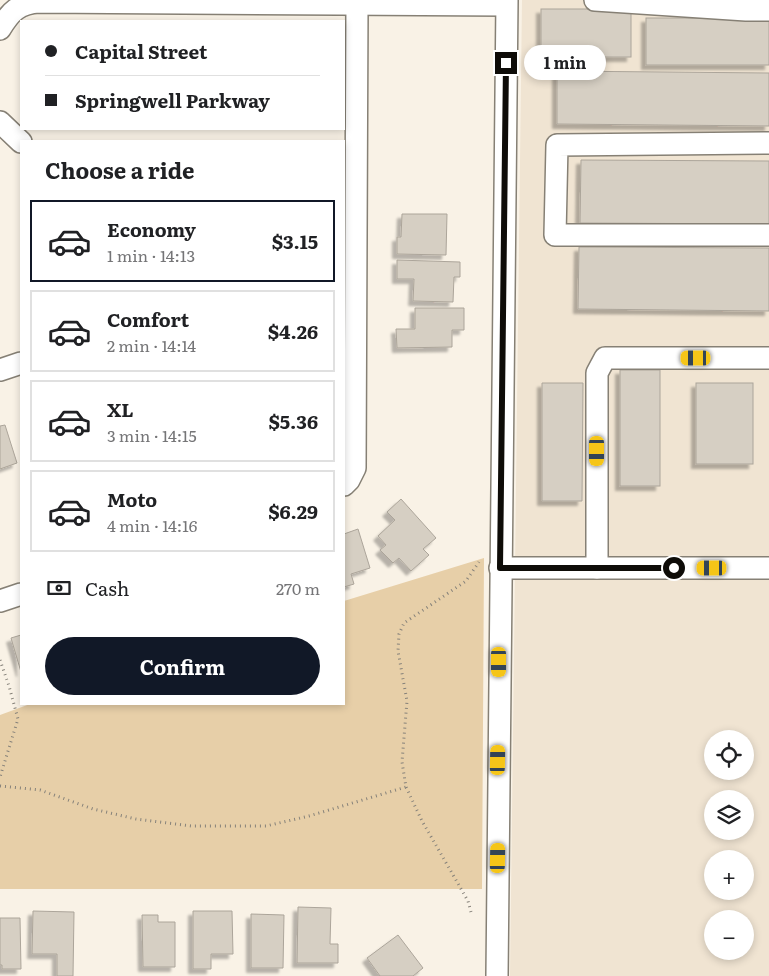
<!DOCTYPE html>
<html lang="en">
<head>
<meta charset="utf-8">
<style>
	:root { --surface:#fff; --page:#f6f6f6; --text:#202124; --muted:#757577; --line:#e0e0e0; --accent:#111827 }
	body { margin:0; font-family:Literata,serif; background:var(--page); color:var(--text); height:100vh; display:flex; flex-direction:column; font-size:19px; white-space:nowrap }
	* { box-sizing:border-box; margin:0 }
	p { font-size:16px; color:var(--muted) }
	.icon { flex:none; width:28px; height:28px; fill:none; stroke:currentColor; stroke-width:2; stroke-linecap:round; stroke-linejoin:round }
	.map { position:relative; flex:1; overflow:hidden }
	.drawer { position:absolute; left:20px; top:140px; width:325px; height:565px; display:flex; flex-direction:column; background:var(--surface); border-radius:0px; box-shadow:0 2px 8px #0003 }
	.drawer>* { flex:none }
	.top-card { position:absolute; left:20px; top:20px; width:325px; height:110px; border-radius:0px; box-shadow:0 2px 8px #0003; display:grid; align-content:center; height:110px; padding:0 25px; background:var(--surface) }
	.buttons { position:absolute; left:704px; top:730px; display:grid; gap:10px }
	.buttons a { display:grid; place-items:center; width:50px; height:50px; border-radius:50%; background:var(--surface); box-shadow:0 2px 8px #0003; font-size:25px }
	.end { position:absolute; width:22px; height:22px; margin:-11px; border:6px solid #0e0c08; background:#fff; box-shadow:0 0 0 2px #fff }
	.from { border-radius:50% }
	.bubble { position:absolute; height:35px; border-radius:18px; background:var(--surface); box-shadow:0 2px 8px #0003; font-size:16px; font-weight:700; line-height:35px; text-align:center }
	.car { position:absolute; width:15px; height:30px; margin:-15px -8px; border-radius:6px; box-shadow:0 0 4px 1px #0007; background:linear-gradient(#f5c518 24%,#345 0 40%,#f5c518 0 76%,#345 0 86%,#f5c518 0) }
	.top-card b { display:flex; align-items:center; gap:18px; height:48px; font-size:19px }
	.top-card b+b { border-top:1px solid var(--line) }
	.top-card i { width:12px; height:12px; background:var(--text) }
	ul { padding:0; list-style:none }
	li { display:flex; align-items:center; gap:15px; height:82px; margin:0 10px 8px; padding:0 15px; border:2px solid var(--line); border-radius:0px }
	li div { flex:1 }
	li b { display:block; font-size:19px }
	li em { font-style:normal; font-weight:700 }
	li.current { border-color:var(--accent) }
	li>.icon { width:45px; height:45px; stroke-width:1.5 }
	h2 { padding:0 25px; font-size:22px; line-height:60px }
	.pay { display:flex; align-items:center; gap:12px; height:55px; padding:0 25px; font-size:19px }
	.pay p { margin-inline-start:auto }
	.button { display:flex; gap:10px; margin-top:auto; padding:10px 25px }
	.button a { flex:1; height:58px; border-radius:30px; background:var(--accent); color:#fff; font-size:20px; font-weight:700; line-height:58px; text-align:center }
	.map>svg:first-child { display:block }
</style>
</head>
<body>
<div class="map">
<svg width="769" height="976" viewBox="0 0 769 976">
	<defs>
		<filter id="shadow"><feDropShadow dx="-4.5" dy="4.5" stdDeviation="1" flood-color="#0004"/></filter>
	</defs>
	<rect width="100%" height="100%" fill="#f9f2e6"/>
	<path fill="#f0e4d2" fill-rule="evenodd" d="M 522,0 L 769,0 L 769,976 L 510,976 ZM 712,739 L 745,739 L 745,771 L 712,771 ZM 712,799 L 745,799 L 745,831 L 712,831 ZM 712,859 L 745,859 L 745,891 L 712,891 ZM 712,919 L 745,919 L 745,951 L 712,951 Z"/>
	<path fill="#e7cfa8" d="M 484,558 L 482,889 L 0,889 L 0,715 L 30,704 L 344,704 L 344,601 Z"/>
	<g fill="#d6cfc3" stroke="#aca59a" filter="url(#shadow)">
		<rect x="541" y="9" width="90" height="48"/>
		<rect x="646" y="18" width="123" height="47"/>
		<path d="M 557,71 L 769,73 L 769,126 L 557,124 Z"/>
		<path d="M 581,160 L 769,161 L 769,224 L 580,223 Z"/>
		<path d="M 402,214 L 447,214 L 446,255 L 397,254 L 397,237 L 401,237 Z"/>
		<path d="M 579,247 L 769,248 L 769,311 L 578,309 Z"/>
		<path d="M 397,260 L 460,262 L 460,277 L 454,277 L 453,302 L 413,301 L 414,279 L 397,279 Z"/>
		<path d="M 415,308 L 464,308 L 464,330 L 452,330 L 452,347 L 397,348 L 396,329 L 415,329 Z"/>
		<rect x="620" y="370" width="40" height="116"/>
		<path d="M 542,383 L 583,383 L 582,501 L 542,501 Z"/>
		<rect x="696" y="383" width="57" height="81"/>
		<path d="M 5,425 L 17,463 L 0,469 L 0,426 Z"/>
		<path d="M 401,499 L 436,538 L 423,549 L 429,555 L 411,571 L 399,558 L 393,563 L 380,550 L 386,545 L 378,536 L 395,520 L 387,512 Z"/>
		<path d="M 358,529 L 370,568 L 351,574 L 354,584 L 344,587 L 344,534 Z"/>
		<path d="M 21,635 L 21,672 L 11,638 Z"/>
		<path d="M 298,907 L 331,908 L 330,944 L 338,944 L 338,963 L 297,963 Z"/>
		<path d="M 33,911 L 74,912 L 73,976 L 57,976 L 57,954 L 32,954 Z"/>
		<path d="M 193,911 L 232,911 L 233,954 L 211,954 L 211,969 L 193,969 Z"/>
		<path d="M 251,914 L 284,915 L 283,968 L 251,968 Z"/>
		<path d="M 142,915 L 158,915 L 158,922 L 175,922 L 175,967 L 143,967 Z"/>
		<path d="M 0,918 L 20,918 L 21,969 L 2,969 L 2,965 L 0,965 Z"/>
		<path d="M 398,935 L 423,968 L 413,976 L 380,976 L 367,958 Z"/>
	</g>
	<g fill="none" stroke-linecap="round" stroke-linejoin="round">
		<g stroke="#868075" stroke-width="24">
			<g id="minor">
				<path d="M 595,0 L 746,10 L 769,10"/>
				<path d="M 0,29 C 10,12 19,3 39,2 L 506,5"/>
				<path d="M 0,122 L 21,142"/>
				<path d="M 769,143 L 557,145 L 555,235 L 769,235"/>
				<path d="M 0,370 L 21,363"/>
				<path d="M 344,485 L 349,480 L 355,468 L 357,3"/>
				<path d="M 500,568 L 769,568"/>
				<path d="M 597,568 L 597,373 L 605,358 L 769,358"/>
				<path d="M 0,601 L 21,594"/>
				<path d="M 497,976 L 507,0"/>
			</g>
		</g>
		<g stroke="#86827a" stroke-width="3" stroke-dasharray="1 4" stroke-linecap="butt">
			<path d="M 0,660 L 9,686 L 18,719 L 0,777"/>
			<path d="M 0,786 L 40,790 L 93,809 L 136,819 L 191,826 L 266,826 L 309,816 L 406,787"/>
			<path d="M 471,912 L 468,901 L 422,821 L 406,787 L 402,762 L 407,701 L 398,651 L 399,634 L 404,623 L 466,581 L 479,562"/>
		</g>
		<use href="#minor" stroke="#fff" stroke-width="21"/>
	</g>
	<g fill="none" stroke-linecap="round" stroke-linejoin="round">
		<path stroke="#0e0c08" stroke-width="6" d="M 506,63 L 500,568 L 674,568"/>
	</g>
</svg>
<div class="buttons">
<a><svg class="icon" aria-label="locate" viewBox="0 0 24 24"><circle cx="12" cy="12" r="6"/><path d="M12 2v4M12 18v4M2 12h4M18 12h4"/></svg></a>
<a><svg class="icon" aria-label="layers" viewBox="0 0 24 24"><path d="M12 4l9 5-9 5-9-5zM3 14l9 5 9-5"/></svg></a>
<a>+</a>
<a>−</a>
</div>
<i class="end from" style="left:674px;top:568px"></i>
<i class="end" style="left:506px;top:63px"></i>
<div class="bubble" style="left:524px;top:45px;width:82px">1 min</div>
<i class="car" style="left:696px;top:358px;rotate:270deg"></i>
<i class="car" style="left:597px;top:451px;rotate:180deg"></i>
<i class="car" style="left:712px;top:568px;rotate:270deg"></i>
<i class="car" style="left:499px;top:662px;rotate:180deg"></i>
<i class="car" style="left:498px;top:760px;rotate:1deg"></i>
<i class="car" style="left:498px;top:858px;rotate:1deg"></i>
<div class="top-card">
<b><i class="from"></i>Capital Street</b>
<b><i></i>Springwell Parkway</b>
</div>
<section class="drawer">
<h2>Choose a ride</h2>
<ul>
<li class="current"><svg class="icon" aria-label="car" viewBox="0 0 24 24"><path d="M5 17H2v-5l4-1 3-4h7l3 4 3 1v5h-3M9 17h6M6 11h13"/><circle cx="7" cy="17" r="2"/><circle cx="17" cy="17" r="2"/></svg><div><b>Economy</b><p>1 min · 14:13</p></div><em>$3.15</em></li>
<li><svg class="icon" aria-label="car" viewBox="0 0 24 24"><path d="M5 17H2v-5l4-1 3-4h7l3 4 3 1v5h-3M9 17h6M6 11h13"/><circle cx="7" cy="17" r="2"/><circle cx="17" cy="17" r="2"/></svg><div><b>Comfort</b><p>2 min · 14:14</p></div><em>$4.26</em></li>
<li><svg class="icon" aria-label="car" viewBox="0 0 24 24"><path d="M5 17H2v-5l4-1 3-4h7l3 4 3 1v5h-3M9 17h6M6 11h13"/><circle cx="7" cy="17" r="2"/><circle cx="17" cy="17" r="2"/></svg><div><b>XL</b><p>3 min · 14:15</p></div><em>$5.36</em></li>
<li><svg class="icon" aria-label="car" viewBox="0 0 24 24"><path d="M5 17H2v-5l4-1 3-4h7l3 4 3 1v5h-3M9 17h6M6 11h13"/><circle cx="7" cy="17" r="2"/><circle cx="17" cy="17" r="2"/></svg><div><b>Moto</b><p>4 min · 14:16</p></div><em>$6.29</em></li>
</ul>
<div class="pay"><svg class="icon" aria-label="cash" viewBox="0 0 24 24"><path d="M3 7h18v10H3z"/><circle cx="12" cy="12" r="2"/></svg>Cash<p>270 m</p></div>
<div class="button"><a>Confirm</a></div>
</section>
</div>
</body>
</html>
